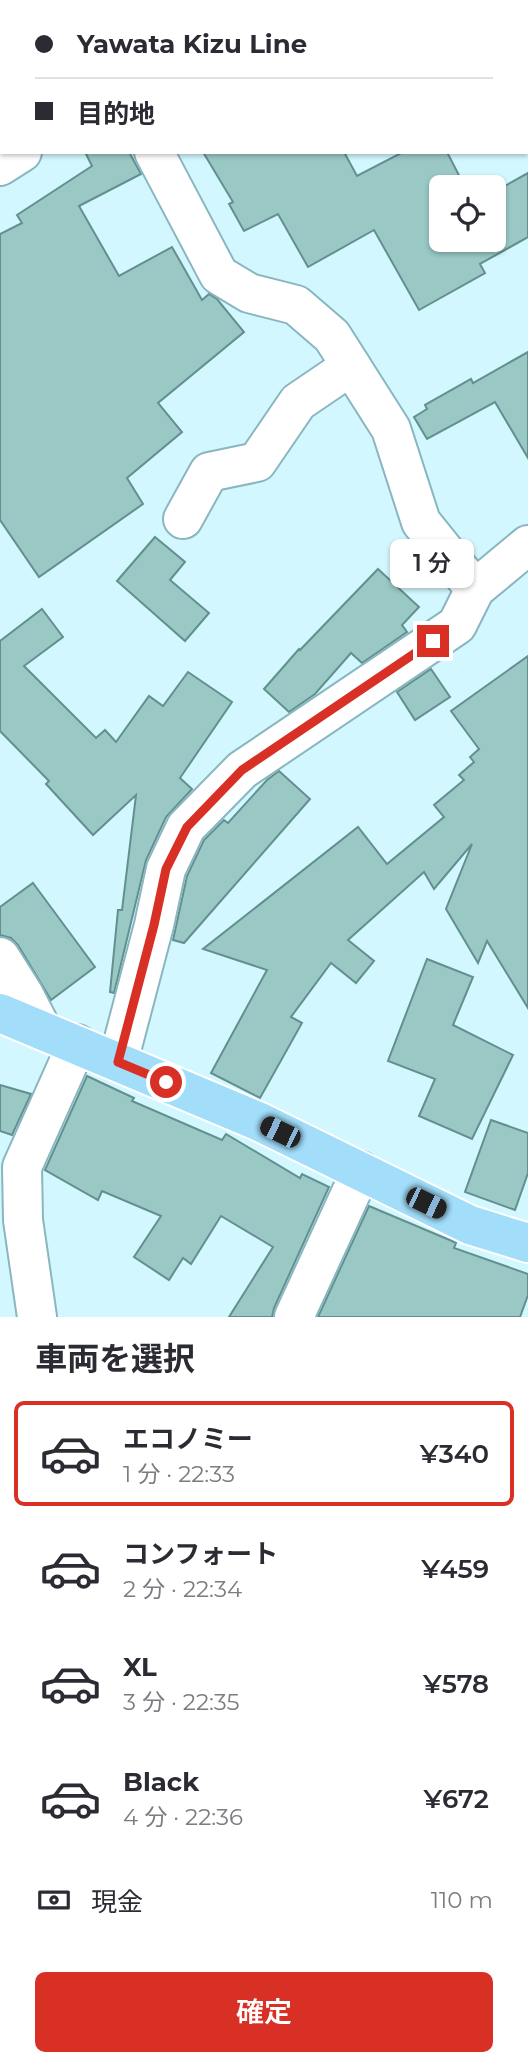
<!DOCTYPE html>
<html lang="ja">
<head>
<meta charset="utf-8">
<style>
	:root { --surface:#fff; --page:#f2f2f3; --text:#2b2b33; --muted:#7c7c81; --line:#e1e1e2; --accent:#d93025 }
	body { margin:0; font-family:Montserrat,"Noto Sans JP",sans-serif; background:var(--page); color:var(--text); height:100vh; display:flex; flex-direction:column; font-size:26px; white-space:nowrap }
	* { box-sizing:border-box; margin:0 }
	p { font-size:23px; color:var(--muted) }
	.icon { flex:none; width:38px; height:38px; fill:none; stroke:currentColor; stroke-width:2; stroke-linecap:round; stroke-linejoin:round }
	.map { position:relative; height:1317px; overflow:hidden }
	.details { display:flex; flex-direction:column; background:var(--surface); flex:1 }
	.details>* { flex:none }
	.top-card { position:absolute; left:0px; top:0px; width:528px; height:154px; box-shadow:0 2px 5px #0004; display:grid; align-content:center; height:154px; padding:0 35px; background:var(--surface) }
	.controls { position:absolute; left:429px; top:175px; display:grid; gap:14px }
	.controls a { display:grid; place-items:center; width:77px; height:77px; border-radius:10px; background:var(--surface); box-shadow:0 2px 5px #0004; font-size:35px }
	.end { position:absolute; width:32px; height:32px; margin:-16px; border:9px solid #d93025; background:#fff; box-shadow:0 0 0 4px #fff }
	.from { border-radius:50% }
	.bubble { position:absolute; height:49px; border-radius:10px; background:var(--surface); box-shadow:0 2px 5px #0004; font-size:23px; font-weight:600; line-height:49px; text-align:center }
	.car { position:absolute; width:21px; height:42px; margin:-21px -10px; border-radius:9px; box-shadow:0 0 5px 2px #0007; background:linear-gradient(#222 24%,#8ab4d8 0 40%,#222 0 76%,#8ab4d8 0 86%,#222 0) }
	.top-card b { display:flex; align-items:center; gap:24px; height:66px; font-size:26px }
	.top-card b+b { border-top:2px solid var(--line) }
	.top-card i { width:18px; height:18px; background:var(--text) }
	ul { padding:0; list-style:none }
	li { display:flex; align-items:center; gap:21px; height:105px; margin:0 14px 10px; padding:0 21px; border:4px solid transparent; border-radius:10px }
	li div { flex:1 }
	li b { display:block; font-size:26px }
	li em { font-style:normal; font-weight:600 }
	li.current { border-color:var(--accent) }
	li>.icon { width:63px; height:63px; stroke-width:1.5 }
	h2 { padding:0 35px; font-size:32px; line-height:84px }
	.pay { display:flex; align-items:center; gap:18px; height:77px; padding:0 35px; font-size:26px }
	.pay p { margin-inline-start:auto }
	.primary-button { display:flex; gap:14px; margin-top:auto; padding:14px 35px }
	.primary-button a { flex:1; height:80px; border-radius:10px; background:var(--accent); color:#fff; font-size:28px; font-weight:600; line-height:80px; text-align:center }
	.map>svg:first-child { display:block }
</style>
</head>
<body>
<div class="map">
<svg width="528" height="1317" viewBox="0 0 528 1317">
	<rect width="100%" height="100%" fill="#d2f7ff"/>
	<g fill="#99c8c5" stroke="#62908e" stroke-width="2">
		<path d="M 85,152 L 129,152 L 141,174 L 79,206 L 119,276 L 172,247 L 202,300 L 209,294 L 217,299 L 244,332 L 158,403 L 182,432 L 127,478 L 143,504 L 39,577 L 0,520 L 0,234 L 22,223 L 17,215 L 92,166 Z"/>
		<path d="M 203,152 L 344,152 L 357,176 L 403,152 L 447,152 L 465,187 L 441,187 L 441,240 L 494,240 L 494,192 L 528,173 L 528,237 L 480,264 L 485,273 L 419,310 L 374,230 L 308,267 L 278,214 L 244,231 L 229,204 L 233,202 Z"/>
		<path d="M 528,352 L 528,458 L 495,402 L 427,439 L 414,417 L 427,409 L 425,405 L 471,379 L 473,383 Z"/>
		<path d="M 155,537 L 185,562 L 170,580 L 209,613 L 185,641 L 117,581 Z"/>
		<path d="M 378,569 L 419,607 L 402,625 L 407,632 L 362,663 L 351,653 L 315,694 L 289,712 L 264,689 L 299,649 L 300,650 Z"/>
		<path d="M 42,609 L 63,637 L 24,666 L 96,738 L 105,730 L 116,742 L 149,696 L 163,706 L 188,672 L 232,702 L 180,778 L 192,789 L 166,817 L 146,860 L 114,993 L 110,992 L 118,910 L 122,910 L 136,795 L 93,835 L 46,784 L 49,781 L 0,731 L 0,641 Z"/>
		<path d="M 528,656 L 528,1008 L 487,941 L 478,963 L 446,909 L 472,844 L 434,889 L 424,872 L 348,940 L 374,961 L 356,983 L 331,963 L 291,1017 L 302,1023 L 260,1098 L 211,1073 L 267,970 L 203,949 L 358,827 L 387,864 L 444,817 L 434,805 L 464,780 L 459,775 L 474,762 L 470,757 L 479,749 L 451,711 Z"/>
		<path d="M 431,669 L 450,697 L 415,720 L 397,692 Z"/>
		<path d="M 279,771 L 310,799 L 184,943 L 173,940 L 187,876 L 204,840 L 224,820 L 228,823 L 267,780 Z"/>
		<path d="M 33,883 L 95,967 L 51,1000 L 18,945 L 11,938 L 0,935 L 0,907 Z"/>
		<path d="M 427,959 L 473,977 L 453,1025 L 513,1055 L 472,1139 L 419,1116 L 435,1079 L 388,1061 Z"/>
		<path d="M 87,1076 L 134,1098 L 132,1101 L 222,1140 L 226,1134 L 300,1178 L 302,1174 L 329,1187 L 274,1308 L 272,1317 L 229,1317 L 273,1247 L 221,1216 L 191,1264 L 183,1258 L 169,1280 L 134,1257 L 161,1216 L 102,1191 L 98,1200 L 45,1170 Z"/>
		<path d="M 0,1085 L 31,1094 L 12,1135 L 0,1131 Z"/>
		<path d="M 491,1120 L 528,1133 L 528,1173 L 515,1210 L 465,1192 Z"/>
		<path d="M 369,1206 L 452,1241 L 456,1243 L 454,1248 L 528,1274 L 528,1295 L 520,1317 L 318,1317 Z"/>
	</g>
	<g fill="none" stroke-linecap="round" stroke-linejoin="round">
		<g stroke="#8ab6c0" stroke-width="42">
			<g id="minor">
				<path d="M 500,0 L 501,2"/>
				<path d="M 202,2 L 205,0"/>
				<path d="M 527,47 L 528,49"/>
				<path d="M 154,152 L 219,275 L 249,293 L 296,305 L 332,336 L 391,429 L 421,522 L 475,589"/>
				<path d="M 0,166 L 22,152"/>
				<path d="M 183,519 L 209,472 L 257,462 L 298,402 L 351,366"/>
				<path d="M 0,957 L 24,995 L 41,1028"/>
				<path d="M 118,1062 L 154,925 L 166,869 L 186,827 L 242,770 L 457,625 L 475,589 L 528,545"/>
				<path d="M 37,1317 L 23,1220 L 22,1167 L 77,1044"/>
				<path d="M 294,1317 L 361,1171"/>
			</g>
		</g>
		<g stroke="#fff" stroke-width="42">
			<path id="major" d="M 0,1013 L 260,1122 L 470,1225 L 528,1243"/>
		</g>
		<use href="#minor" stroke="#fff" stroke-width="38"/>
		<use href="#major" stroke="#a2ddfa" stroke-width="38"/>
	</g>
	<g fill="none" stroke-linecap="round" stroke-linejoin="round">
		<path stroke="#d93025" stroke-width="9" d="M 166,1082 L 118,1062 L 154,925 L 166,869 L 187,827 L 242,770 L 433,641"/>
	</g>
</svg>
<div class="controls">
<a><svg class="icon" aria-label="locate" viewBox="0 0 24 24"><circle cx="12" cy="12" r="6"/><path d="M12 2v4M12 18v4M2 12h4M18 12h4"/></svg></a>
</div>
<i class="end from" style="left:166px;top:1082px"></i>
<i class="end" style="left:433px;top:641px"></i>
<div class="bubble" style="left:390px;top:539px;width:84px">1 分</div>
<i class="car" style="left:280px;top:1132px;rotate:296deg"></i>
<i class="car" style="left:426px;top:1203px;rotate:116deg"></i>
<div class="top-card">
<b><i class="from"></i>Yawata Kizu Line</b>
<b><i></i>目的地</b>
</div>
</div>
<section class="details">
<h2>車両を選択</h2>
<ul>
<li class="current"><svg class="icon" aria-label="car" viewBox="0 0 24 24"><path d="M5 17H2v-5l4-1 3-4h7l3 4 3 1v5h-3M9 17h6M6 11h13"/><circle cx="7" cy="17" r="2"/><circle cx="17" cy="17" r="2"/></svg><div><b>エコノミー</b><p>1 分 · 22:33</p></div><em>¥340</em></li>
<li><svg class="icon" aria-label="car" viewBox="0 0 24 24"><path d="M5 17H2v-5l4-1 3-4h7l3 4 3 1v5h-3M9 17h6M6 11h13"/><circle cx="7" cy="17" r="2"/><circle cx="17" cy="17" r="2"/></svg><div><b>コンフォート</b><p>2 分 · 22:34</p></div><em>¥459</em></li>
<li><svg class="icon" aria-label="car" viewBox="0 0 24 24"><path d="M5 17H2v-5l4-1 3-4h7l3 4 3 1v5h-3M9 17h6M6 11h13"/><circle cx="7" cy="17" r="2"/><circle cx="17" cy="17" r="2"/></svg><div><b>XL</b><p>3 分 · 22:35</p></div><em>¥578</em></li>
<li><svg class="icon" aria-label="car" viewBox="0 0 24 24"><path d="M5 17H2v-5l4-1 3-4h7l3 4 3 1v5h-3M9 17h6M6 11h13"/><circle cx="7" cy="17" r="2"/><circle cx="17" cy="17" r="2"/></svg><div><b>Black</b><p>4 分 · 22:36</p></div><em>¥672</em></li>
</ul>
<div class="pay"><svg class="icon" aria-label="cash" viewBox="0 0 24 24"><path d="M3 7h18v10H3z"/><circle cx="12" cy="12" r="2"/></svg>現金<p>110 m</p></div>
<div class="primary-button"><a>確定</a></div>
</section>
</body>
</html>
